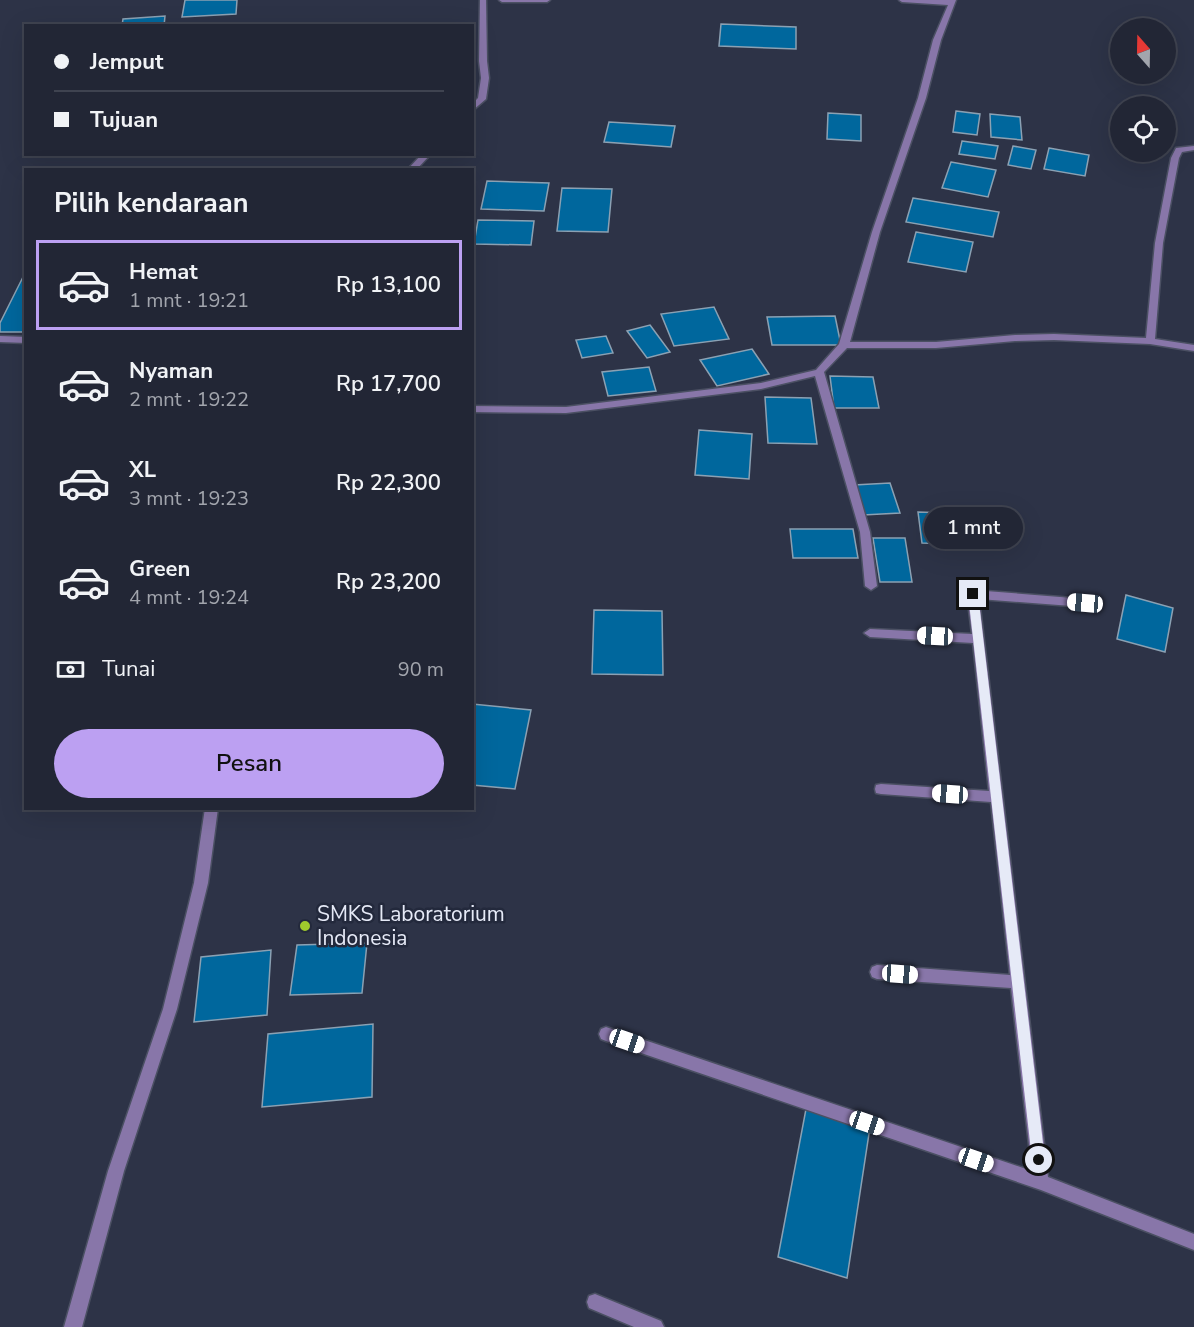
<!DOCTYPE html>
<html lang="id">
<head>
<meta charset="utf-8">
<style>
	:root { --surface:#222635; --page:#2e3241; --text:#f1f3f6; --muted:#a2a5ad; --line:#3f4350; --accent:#bca0f2 }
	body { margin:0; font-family:"Nunito Sans",sans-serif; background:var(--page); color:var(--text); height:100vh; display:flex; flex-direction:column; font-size:22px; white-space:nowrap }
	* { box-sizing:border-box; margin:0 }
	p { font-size:20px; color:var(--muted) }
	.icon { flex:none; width:33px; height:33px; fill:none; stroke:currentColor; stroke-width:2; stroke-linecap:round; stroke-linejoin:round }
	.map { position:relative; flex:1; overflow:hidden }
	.drawer { position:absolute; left:24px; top:168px; width:450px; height:642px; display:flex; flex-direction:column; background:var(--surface); border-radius:0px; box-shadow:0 6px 24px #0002,0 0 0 2px var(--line) }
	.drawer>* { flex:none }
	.top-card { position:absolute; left:24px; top:24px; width:450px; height:132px; border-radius:0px; box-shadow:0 6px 24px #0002,0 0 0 2px var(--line); display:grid; align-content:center; height:132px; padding:0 30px; background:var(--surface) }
	.needle { width:39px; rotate:340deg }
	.controls { position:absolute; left:1110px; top:18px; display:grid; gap:12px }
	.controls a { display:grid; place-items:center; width:66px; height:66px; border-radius:50%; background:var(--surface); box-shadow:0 6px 24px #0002,0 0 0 2px var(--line); font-size:30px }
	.end { position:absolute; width:27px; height:27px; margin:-14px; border:8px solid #e6eaf7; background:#111; box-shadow:0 0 0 3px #111 }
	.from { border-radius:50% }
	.bubble { position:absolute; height:42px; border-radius:21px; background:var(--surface); box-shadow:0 6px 24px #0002,0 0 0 2px var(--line); font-size:20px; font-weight:600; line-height:42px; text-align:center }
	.car { position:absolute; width:18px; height:36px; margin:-18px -9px; border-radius:8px; box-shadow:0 0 4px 2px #0007; background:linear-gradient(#fff 24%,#345 0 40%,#fff 0 76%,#345 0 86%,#fff 0) }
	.top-card b { display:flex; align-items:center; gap:21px; height:57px; font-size:22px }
	.top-card b+b { border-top:2px solid var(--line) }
	.top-card i { width:15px; height:15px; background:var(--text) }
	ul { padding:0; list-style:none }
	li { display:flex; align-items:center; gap:18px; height:90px; margin:0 12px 9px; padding:0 18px; border:3px solid transparent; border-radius:0px }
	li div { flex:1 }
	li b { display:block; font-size:22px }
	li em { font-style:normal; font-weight:600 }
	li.current { border-color:var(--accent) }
	li>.icon { width:54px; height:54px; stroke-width:1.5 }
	h2 { padding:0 30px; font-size:27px; line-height:72px }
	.pay { display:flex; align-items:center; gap:15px; height:66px; padding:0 30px; font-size:22px }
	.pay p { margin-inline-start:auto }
	.primary-button { display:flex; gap:12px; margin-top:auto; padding:12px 30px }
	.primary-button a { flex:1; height:69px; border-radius:36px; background:var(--accent); color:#111; font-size:24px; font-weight:600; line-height:69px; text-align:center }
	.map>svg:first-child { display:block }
</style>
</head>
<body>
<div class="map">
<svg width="1194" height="1327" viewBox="0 0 1194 1327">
	<rect width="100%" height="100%" fill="#2d3347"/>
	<g fill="#00679d" stroke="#8ba1b3" stroke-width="1.5">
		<path d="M 185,0 L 237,0 L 236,14 L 182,17 Z"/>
		<path d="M 165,16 L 164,26 L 122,26 L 123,19 Z"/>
		<path d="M 721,24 L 796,27 L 796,49 L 719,46 Z"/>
		<path d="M 956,111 L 980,114 L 977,135 L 953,132 Z"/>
		<path d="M 828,113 L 861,115 L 861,141 L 827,139 Z"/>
		<path d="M 990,114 L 1020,117 L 1022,140 L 991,137 Z"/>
		<path d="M 609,122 L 675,126 L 671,147 L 604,142 Z"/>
		<path d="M 962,141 L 998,146 L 995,159 L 959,154 Z"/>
		<path d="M 1013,146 L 1036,150 L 1031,169 L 1008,165 Z"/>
		<path d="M 1049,148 L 1089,155 L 1085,176 L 1044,169 Z"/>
		<path d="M 951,162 L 996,170 L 988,197 L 942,188 Z"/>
		<path d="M 487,181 L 549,183 L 544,211 L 481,209 Z"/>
		<path d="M 562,188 L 612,189 L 608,232 L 557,231 Z"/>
		<path d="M 913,198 L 999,212 L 993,237 L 906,222 Z"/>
		<path d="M 478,220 L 534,221 L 531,245 L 474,244 Z"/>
		<path d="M 916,232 L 973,242 L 966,272 L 908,262 Z"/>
		<path d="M 24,275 L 26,332 L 0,332 L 0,323 Z"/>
		<path d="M 714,307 L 729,339 L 674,346 L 661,314 Z"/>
		<path d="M 835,316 L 841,345 L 772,345 L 767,317 Z"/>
		<path d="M 650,325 L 670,352 L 647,358 L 627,331 Z"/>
		<path d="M 606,336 L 613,353 L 582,358 L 576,340 Z"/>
		<path d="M 752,349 L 769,374 L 717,386 L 700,360 Z"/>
		<path d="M 649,367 L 656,391 L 608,396 L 602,372 Z"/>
		<path d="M 830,376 L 873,377 L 879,408 L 834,408 Z"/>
		<path d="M 765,397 L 811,398 L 817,444 L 768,443 Z"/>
		<path d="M 699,430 L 752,434 L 749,479 L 695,475 Z"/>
		<path d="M 890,483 L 900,513 L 863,515 L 854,485 Z"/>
		<path d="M 918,512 L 975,514 L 981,545 L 922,543 Z"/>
		<path d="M 790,529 L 853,529 L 858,558 L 793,558 Z"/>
		<path d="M 873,538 L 905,538 L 912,582 L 880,582 Z"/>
		<path d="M 1126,595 L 1173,608 L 1165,652 L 1117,639 Z"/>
		<path d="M 594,610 L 662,611 L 663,675 L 592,674 Z"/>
		<path d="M 472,704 L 531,710 L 515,789 L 472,785 Z"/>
		<path d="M 367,943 L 362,993 L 290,995 L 297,945 Z"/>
		<path d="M 271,950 L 267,1015 L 194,1022 L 201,957 Z"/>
		<path d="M 373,1024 L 372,1097 L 262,1107 L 268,1034 Z"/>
		<path d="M 806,1109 L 870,1127 L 847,1278 L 778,1257 Z"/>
	</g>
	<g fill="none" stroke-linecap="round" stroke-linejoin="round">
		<g stroke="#4b5063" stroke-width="3">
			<g id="street">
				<path d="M 480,0 L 486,0 L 487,61 L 489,78 L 486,99 L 472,111 L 472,104 L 478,98 L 481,78 L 479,61 Z"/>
				<path d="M 499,0 L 550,0 L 547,2 L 502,2 Z"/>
				<path d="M 899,0 L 956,0 L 941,40 L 926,98 L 880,232 L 850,342 L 936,342 L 1015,335 L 1054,334 L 1146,338 L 1155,243 L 1171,158 L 1176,148 L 1194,146 L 1194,150 L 1182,152 L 1179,158 L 1163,243 L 1155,339 L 1194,345 L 1194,351 L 1150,344 L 1054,340 L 1015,341 L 936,348 L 847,348 L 824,372 L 870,532 L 877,586 L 871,590 L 865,586 L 860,532 L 815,376 L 761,389 L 566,413 L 472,412 L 472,406 L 566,407 L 761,383 L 816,370 L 839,344 L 872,232 L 918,98 L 933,40 L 948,5 L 902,2 Z"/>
				<path d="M 422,154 L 431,154 L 416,170 L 407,170 Z"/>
				<path d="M 0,336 L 26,337 L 26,343 L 0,342 Z"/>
				<path d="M 973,590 L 1085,599 L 1091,603 L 1085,607 L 979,599 L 1048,1177 L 1194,1234 L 1194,1250 L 1041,1190 L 606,1041 L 601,1039 L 599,1034 L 601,1029 L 606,1027 L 1032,1171 L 1011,988 L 877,979 L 872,977 L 870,972 L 872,967 L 877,965 L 1010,975 L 991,802 L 881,794 L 876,793 L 875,789 L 876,785 L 881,784 L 989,791 L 973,643 L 870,637 L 864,633 L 870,629 L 972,634 L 967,594 Z"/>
				<path d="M 205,808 L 218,808 L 208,883 L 177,1009 L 124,1171 L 82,1327 L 64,1327 L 108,1171 L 163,1009 L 194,883 Z"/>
				<path d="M 595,1294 L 661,1321 L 664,1327 L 634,1327 L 589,1308 L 587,1302 L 589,1296 Z"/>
			</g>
		</g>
		<use href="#street" fill="#8876a9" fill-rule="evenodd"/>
	</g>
	<path fill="#e6eaf7" d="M 973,590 L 978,594 L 1045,1160 L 1043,1164 L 1039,1166 L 1034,1164 L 1032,1160 L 968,594 Z"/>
	<circle fill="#9fca2d" stroke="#23293c" stroke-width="2" cx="305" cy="926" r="6"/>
	<g text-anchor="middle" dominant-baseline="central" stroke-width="5" stroke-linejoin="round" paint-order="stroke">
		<g font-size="21" fill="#e6eaf7" stroke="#23293c" text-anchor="start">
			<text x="317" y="914">SMKS Laboratorium<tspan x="317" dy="24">Indonesia</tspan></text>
		</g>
	</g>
</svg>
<div class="controls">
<a><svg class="needle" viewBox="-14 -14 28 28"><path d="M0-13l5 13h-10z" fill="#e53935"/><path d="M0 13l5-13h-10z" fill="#a2a5ad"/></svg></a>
<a><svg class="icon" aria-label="locate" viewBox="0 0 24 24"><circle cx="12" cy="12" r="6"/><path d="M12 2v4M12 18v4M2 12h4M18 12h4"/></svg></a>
</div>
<i class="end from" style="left:1039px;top:1160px"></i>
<i class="end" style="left:973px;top:594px"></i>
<div class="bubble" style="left:924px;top:507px;width:99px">1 mnt</div>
<i class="car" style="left:1085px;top:603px;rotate:275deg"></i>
<i class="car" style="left:935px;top:636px;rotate:273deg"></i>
<i class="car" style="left:950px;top:794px;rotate:274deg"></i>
<i class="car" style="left:900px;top:974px;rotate:94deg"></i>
<i class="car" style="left:627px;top:1041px;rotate:109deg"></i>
<i class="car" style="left:867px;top:1123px;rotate:109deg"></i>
<i class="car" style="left:976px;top:1160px;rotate:109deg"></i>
<div class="top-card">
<b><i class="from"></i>Jemput</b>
<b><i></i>Tujuan</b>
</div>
<section class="drawer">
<h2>Pilih kendaraan</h2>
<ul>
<li class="current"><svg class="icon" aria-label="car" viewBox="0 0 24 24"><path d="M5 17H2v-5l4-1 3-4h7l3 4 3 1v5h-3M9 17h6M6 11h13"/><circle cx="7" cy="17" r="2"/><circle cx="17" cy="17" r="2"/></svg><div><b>Hemat</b><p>1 mnt · 19:21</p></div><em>Rp 13,100</em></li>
<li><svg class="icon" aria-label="car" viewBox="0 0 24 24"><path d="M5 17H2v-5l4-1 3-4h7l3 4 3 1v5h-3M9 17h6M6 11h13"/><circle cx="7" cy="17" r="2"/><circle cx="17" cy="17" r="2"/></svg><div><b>Nyaman</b><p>2 mnt · 19:22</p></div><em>Rp 17,700</em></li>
<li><svg class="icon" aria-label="car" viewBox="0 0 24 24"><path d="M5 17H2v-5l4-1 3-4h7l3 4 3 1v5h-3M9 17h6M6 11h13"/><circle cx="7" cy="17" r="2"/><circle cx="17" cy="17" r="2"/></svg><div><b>XL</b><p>3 mnt · 19:23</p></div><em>Rp 22,300</em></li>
<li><svg class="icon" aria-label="car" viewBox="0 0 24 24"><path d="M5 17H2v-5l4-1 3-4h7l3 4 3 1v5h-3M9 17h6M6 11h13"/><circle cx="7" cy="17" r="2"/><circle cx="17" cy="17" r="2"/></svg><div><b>Green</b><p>4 mnt · 19:24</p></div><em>Rp 23,200</em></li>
</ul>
<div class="pay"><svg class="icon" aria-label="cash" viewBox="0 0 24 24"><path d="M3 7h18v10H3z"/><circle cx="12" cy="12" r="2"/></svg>Tunai<p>90 m</p></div>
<div class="primary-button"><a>Pesan</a></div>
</section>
</div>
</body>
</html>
